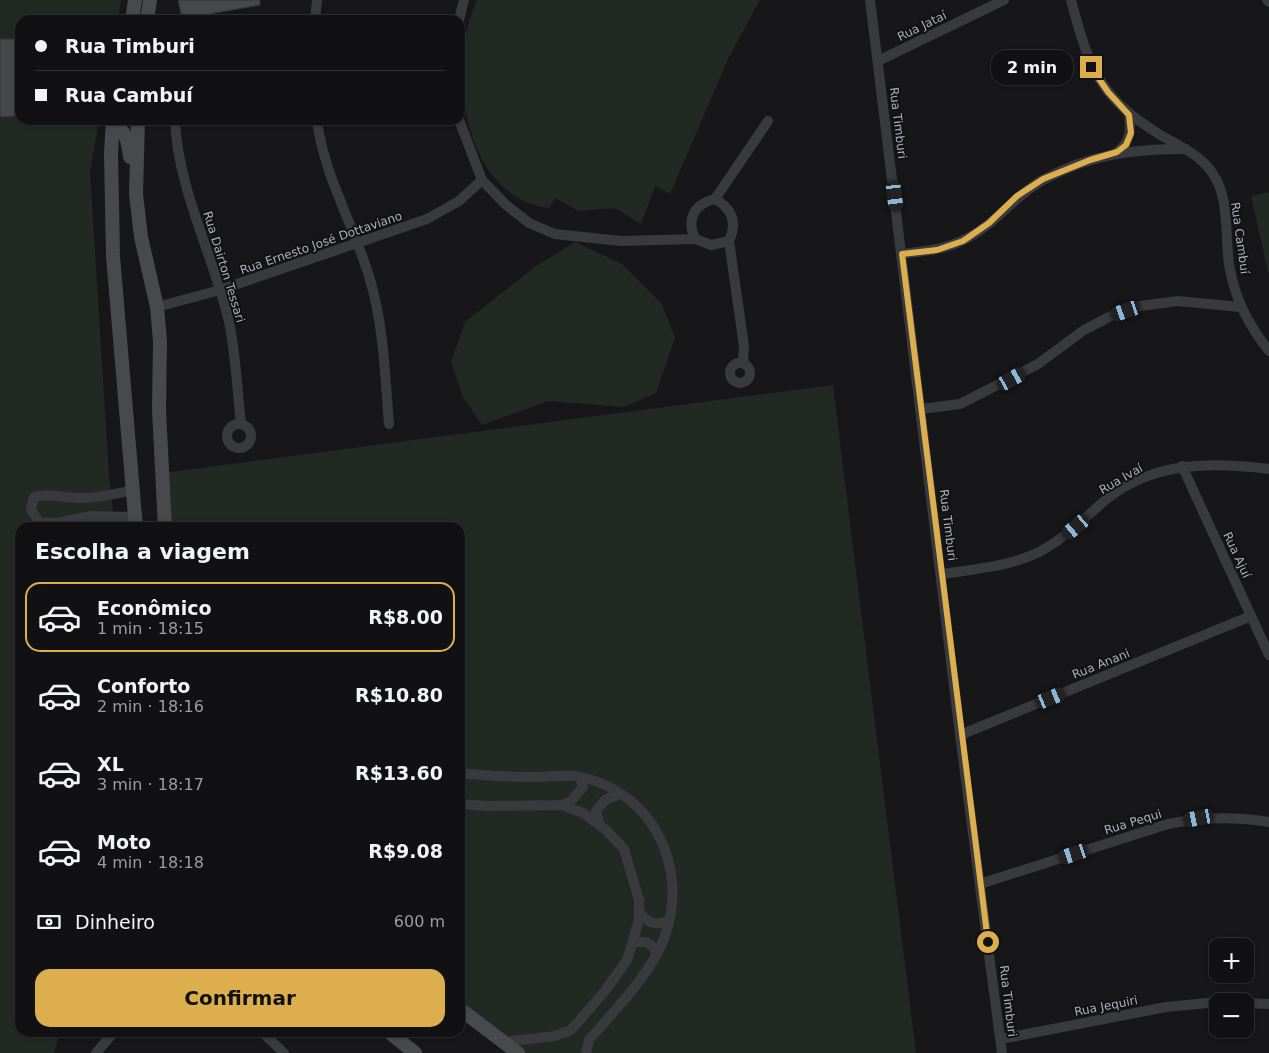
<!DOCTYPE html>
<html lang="pt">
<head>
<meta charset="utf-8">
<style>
	:root { --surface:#111113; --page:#1e1f21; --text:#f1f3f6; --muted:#9c9da0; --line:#303133; --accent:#dcae4d }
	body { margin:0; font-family:"DejaVu Sans",sans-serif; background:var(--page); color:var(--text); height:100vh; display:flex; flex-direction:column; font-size:19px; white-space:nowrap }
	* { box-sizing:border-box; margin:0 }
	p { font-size:16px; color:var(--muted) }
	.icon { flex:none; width:28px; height:28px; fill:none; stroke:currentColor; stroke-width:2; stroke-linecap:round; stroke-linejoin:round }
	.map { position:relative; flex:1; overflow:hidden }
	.sheet { position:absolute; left:15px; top:522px; width:450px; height:515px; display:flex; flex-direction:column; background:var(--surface); border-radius:15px; box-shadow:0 1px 4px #0004,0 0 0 1px var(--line) }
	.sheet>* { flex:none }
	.top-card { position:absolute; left:15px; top:15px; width:450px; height:110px; border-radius:15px; box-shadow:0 1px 4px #0004,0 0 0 1px var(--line); display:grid; align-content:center; height:110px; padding:0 20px; background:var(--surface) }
	.buttons { position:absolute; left:1209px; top:938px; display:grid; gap:10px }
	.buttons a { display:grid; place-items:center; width:45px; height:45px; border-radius:10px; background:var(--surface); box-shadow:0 1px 4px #0004,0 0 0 1px var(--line); font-size:25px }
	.end { position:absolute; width:22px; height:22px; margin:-11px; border:6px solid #dcae4d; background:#111; box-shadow:0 0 0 2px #111 }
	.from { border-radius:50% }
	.bubble { position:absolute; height:35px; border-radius:15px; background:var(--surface); box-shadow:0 1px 4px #0004,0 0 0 1px var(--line); font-size:16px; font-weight:600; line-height:35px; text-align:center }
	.car { position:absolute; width:15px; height:30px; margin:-15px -8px; border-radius:6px; box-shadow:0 0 4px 1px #0007; background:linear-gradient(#222 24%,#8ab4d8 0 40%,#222 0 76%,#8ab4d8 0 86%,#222 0) }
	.top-card b { display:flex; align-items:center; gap:18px; height:48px; font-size:19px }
	.top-card b+b { border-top:1px solid var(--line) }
	.top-card i { width:12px; height:12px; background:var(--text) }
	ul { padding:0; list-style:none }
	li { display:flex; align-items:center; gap:15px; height:70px; margin:0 10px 8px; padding:0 10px; border:2px solid transparent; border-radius:15px }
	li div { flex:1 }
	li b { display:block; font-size:19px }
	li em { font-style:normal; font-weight:600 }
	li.active { border-color:var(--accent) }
	li>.icon { width:45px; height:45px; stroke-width:1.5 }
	h2 { padding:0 20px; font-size:22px; line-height:60px }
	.pay { display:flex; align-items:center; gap:12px; height:55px; padding:0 20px; font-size:19px }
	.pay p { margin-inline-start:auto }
	.cta { display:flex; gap:10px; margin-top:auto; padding:10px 20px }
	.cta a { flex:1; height:58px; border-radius:15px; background:var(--accent); color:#111; font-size:20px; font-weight:600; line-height:58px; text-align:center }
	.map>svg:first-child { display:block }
</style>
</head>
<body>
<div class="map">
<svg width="1269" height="1053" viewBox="0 0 1269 1053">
	<rect width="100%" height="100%" fill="#171719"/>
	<g fill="#222923">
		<path d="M 0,0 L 121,0 L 118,20 L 20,20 L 20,120 L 99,120 L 90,172 L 109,476 L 115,527 L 20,528 L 20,1032 L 60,1032 L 54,1053 L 0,1053 Z"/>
		<path d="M 477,0 L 760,0 L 729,57 L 670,194 L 655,186 L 641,224 L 615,208 L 578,211 L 555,198 L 549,208 C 462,198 446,65 477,0 Z"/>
		<path d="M 1269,192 L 1269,272 L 1268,272 L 1251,196 Z"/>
		<path d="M 575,242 L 622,264 L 662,304 L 675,338 L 656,393 L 624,407 L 548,401 L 482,425 L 463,397 L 451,362 L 465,322 L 536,266 Z"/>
		<path d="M 833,385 L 916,1053 L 511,1053 L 460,1010 L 460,528 L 168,527 L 162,473 Z"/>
	</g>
	<g fill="#47484b" stroke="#323235">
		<path d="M 178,0 L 260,0 L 260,5 L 182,19 Z"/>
		<path d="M 0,39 L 20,39 L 20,116 L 0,117 Z"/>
	</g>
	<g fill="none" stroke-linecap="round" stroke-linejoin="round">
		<g stroke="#393a3e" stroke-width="10">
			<path d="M 870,0 L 960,735 L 1002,1053"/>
			<path d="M 1071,0 C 1089,68 1099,98 1162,136 C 1180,146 1202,156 1213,174 C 1231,200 1224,241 1230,270 C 1236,301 1249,326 1269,351"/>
			<path d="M 1267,0 L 1269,2"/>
			<path d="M 315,20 L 317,0"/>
			<path d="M 459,20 L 464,0"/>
			<path d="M 878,61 L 1004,0"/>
			<path d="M 175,120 C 178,190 213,254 229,322 C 236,354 237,390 241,424"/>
			<path d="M 317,120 C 324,178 356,228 371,283 C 384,329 385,377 389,424"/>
			<path d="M 459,120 L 482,180 L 505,204 L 529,223 L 555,234 L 621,241 L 695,239 L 711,245 L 729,241"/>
			<path d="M 1117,152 C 1131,141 1131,131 1129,115"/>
			<path d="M 715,199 L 768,121"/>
			<path d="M 695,239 C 686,219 694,204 715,199 C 733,209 737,223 729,241 L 744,346 L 743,363"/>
			<path d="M 902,254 C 922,251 943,250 961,241 C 993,228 1013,196 1043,180 C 1090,154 1133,149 1186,149"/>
			<path d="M 157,307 L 220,290 L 427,219 L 459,201 L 482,180"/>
			<circle cx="740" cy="373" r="10"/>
			<path d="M 921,409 L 960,404 L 1038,364 L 1084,330 L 1111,316 L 1140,306 L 1178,301 L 1240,307"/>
			<circle cx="239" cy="436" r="12"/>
			<path d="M 1182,466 L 1269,655"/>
			<path d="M 133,490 C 116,494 99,498 82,498 C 66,499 49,492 34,497 L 31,510 L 40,523 L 57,523 L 91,516 L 135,517"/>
			<path d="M 942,574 C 975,569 1008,567 1039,552 C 1066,538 1085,517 1108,498 C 1155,461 1213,462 1269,469"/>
			<path d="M 960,735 L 1251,616"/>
			<path d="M 460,773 C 487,776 512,777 539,777 C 553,777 568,774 581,777 C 654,793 689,868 665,936 C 652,973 614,1011 589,1040 L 586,1053"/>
			<path d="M 460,804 L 486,806 L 562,805 L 583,813 L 607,831 L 624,849 L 639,900 L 639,920 L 627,960 L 605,991 L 571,1030 L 555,1036 L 504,1042"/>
			<path d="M 562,805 L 571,801 L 583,787 L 580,777"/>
			<path d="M 600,826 L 596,811 L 605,800 L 620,794"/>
			<path d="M 980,884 L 1168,824 C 1202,817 1234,816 1269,822"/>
			<path d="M 639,911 C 647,923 655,926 669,921"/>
			<path d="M 632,944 C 644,939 654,942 656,955"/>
			<path d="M 1245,1003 L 1269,1004"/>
			<path d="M 262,1032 L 284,1053"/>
			<path d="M 1001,1039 L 1166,1007 L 1218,1002"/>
			<path d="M 96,1053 L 114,1032"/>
		</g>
		<g stroke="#47494d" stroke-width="14">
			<path d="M 132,20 L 135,0"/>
			<path d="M 147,20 L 150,0"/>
			<path d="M 113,120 L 111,153 L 113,256 L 136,528"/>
			<path d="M 138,120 L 136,194 L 141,237 L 157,307 L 160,341 L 159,410 L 165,528"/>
			<path d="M 112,124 C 127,131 128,141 130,157"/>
			<path d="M 460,1009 L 518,1053"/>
			<path d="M 389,1032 L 415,1053"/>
		</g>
	</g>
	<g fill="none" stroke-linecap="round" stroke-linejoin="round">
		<path stroke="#dcae4d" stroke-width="6" d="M 988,942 L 902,254 L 937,250 L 963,241 L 989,223 L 1017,196 L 1043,179 L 1090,160 L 1117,152 L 1126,145 L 1131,133 L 1129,115 L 1108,92 L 1091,67"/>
	</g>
	<g text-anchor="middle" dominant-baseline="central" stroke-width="4" stroke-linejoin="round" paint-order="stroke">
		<g font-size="12" fill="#abafb7" stroke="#121214">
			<text transform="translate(922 26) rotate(-26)">Rua Jataí</text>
			<text transform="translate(898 123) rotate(83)">Rua Timburi</text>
			<text transform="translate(1240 238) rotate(82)">Rua Cambuí</text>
			<text transform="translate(321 243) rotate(-19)">Rua Ernesto José Dottaviano</text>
			<text transform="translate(224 267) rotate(73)">Rua Dairton Tessari</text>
			<text transform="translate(1121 479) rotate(-30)">Rua Ivaí</text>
			<text transform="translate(948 525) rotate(83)">Rua Timburi</text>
			<text transform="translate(1237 555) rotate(65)">Rua Ajuí</text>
			<text transform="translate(1101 664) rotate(-22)">Rua Anani</text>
			<text transform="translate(1133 822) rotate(-17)">Rua Pequi</text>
			<text transform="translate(1008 1001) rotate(83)">Rua Timburi</text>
			<text transform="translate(1106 1006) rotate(-11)">Rua Jequiri</text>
		</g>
	</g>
</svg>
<div class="buttons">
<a>+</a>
<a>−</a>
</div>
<i class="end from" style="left:988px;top:942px"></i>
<i class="end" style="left:1091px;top:67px"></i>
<div class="bubble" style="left:991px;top:50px;width:82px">2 min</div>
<i class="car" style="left:895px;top:196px;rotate:173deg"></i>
<i class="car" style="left:1126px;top:311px;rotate:251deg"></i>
<i class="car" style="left:1012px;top:379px;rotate:61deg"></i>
<i class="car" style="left:1076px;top:527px;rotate:230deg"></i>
<i class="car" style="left:1051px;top:698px;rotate:68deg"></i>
<i class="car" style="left:1199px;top:818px;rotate:259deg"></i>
<i class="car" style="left:1074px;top:854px;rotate:252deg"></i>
<div class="top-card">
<b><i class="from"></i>Rua Timburi</b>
<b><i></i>Rua Cambuí</b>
</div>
<section class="sheet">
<h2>Escolha a viagem</h2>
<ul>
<li class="active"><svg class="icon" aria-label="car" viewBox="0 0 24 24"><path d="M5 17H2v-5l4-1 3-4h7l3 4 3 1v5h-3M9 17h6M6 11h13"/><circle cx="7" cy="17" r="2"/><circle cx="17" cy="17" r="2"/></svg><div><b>Econômico</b><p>1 min · 18:15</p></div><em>R$8.00</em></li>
<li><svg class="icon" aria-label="car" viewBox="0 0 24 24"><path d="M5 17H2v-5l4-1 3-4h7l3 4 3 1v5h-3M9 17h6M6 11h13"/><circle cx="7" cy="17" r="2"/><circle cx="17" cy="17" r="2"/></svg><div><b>Conforto</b><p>2 min · 18:16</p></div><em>R$10.80</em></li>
<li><svg class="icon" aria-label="car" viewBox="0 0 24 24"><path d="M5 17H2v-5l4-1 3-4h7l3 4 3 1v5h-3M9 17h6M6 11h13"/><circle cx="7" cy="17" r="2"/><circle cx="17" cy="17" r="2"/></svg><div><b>XL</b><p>3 min · 18:17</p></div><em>R$13.60</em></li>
<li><svg class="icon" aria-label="car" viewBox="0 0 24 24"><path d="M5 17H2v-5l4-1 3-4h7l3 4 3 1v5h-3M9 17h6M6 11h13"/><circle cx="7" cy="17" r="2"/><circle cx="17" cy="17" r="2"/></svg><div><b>Moto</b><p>4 min · 18:18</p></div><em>R$9.08</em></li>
</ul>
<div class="pay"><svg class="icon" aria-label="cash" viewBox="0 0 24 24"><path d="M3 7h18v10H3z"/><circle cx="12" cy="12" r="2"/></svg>Dinheiro<p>600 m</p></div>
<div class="cta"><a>Confirmar</a></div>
</section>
</div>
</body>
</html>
